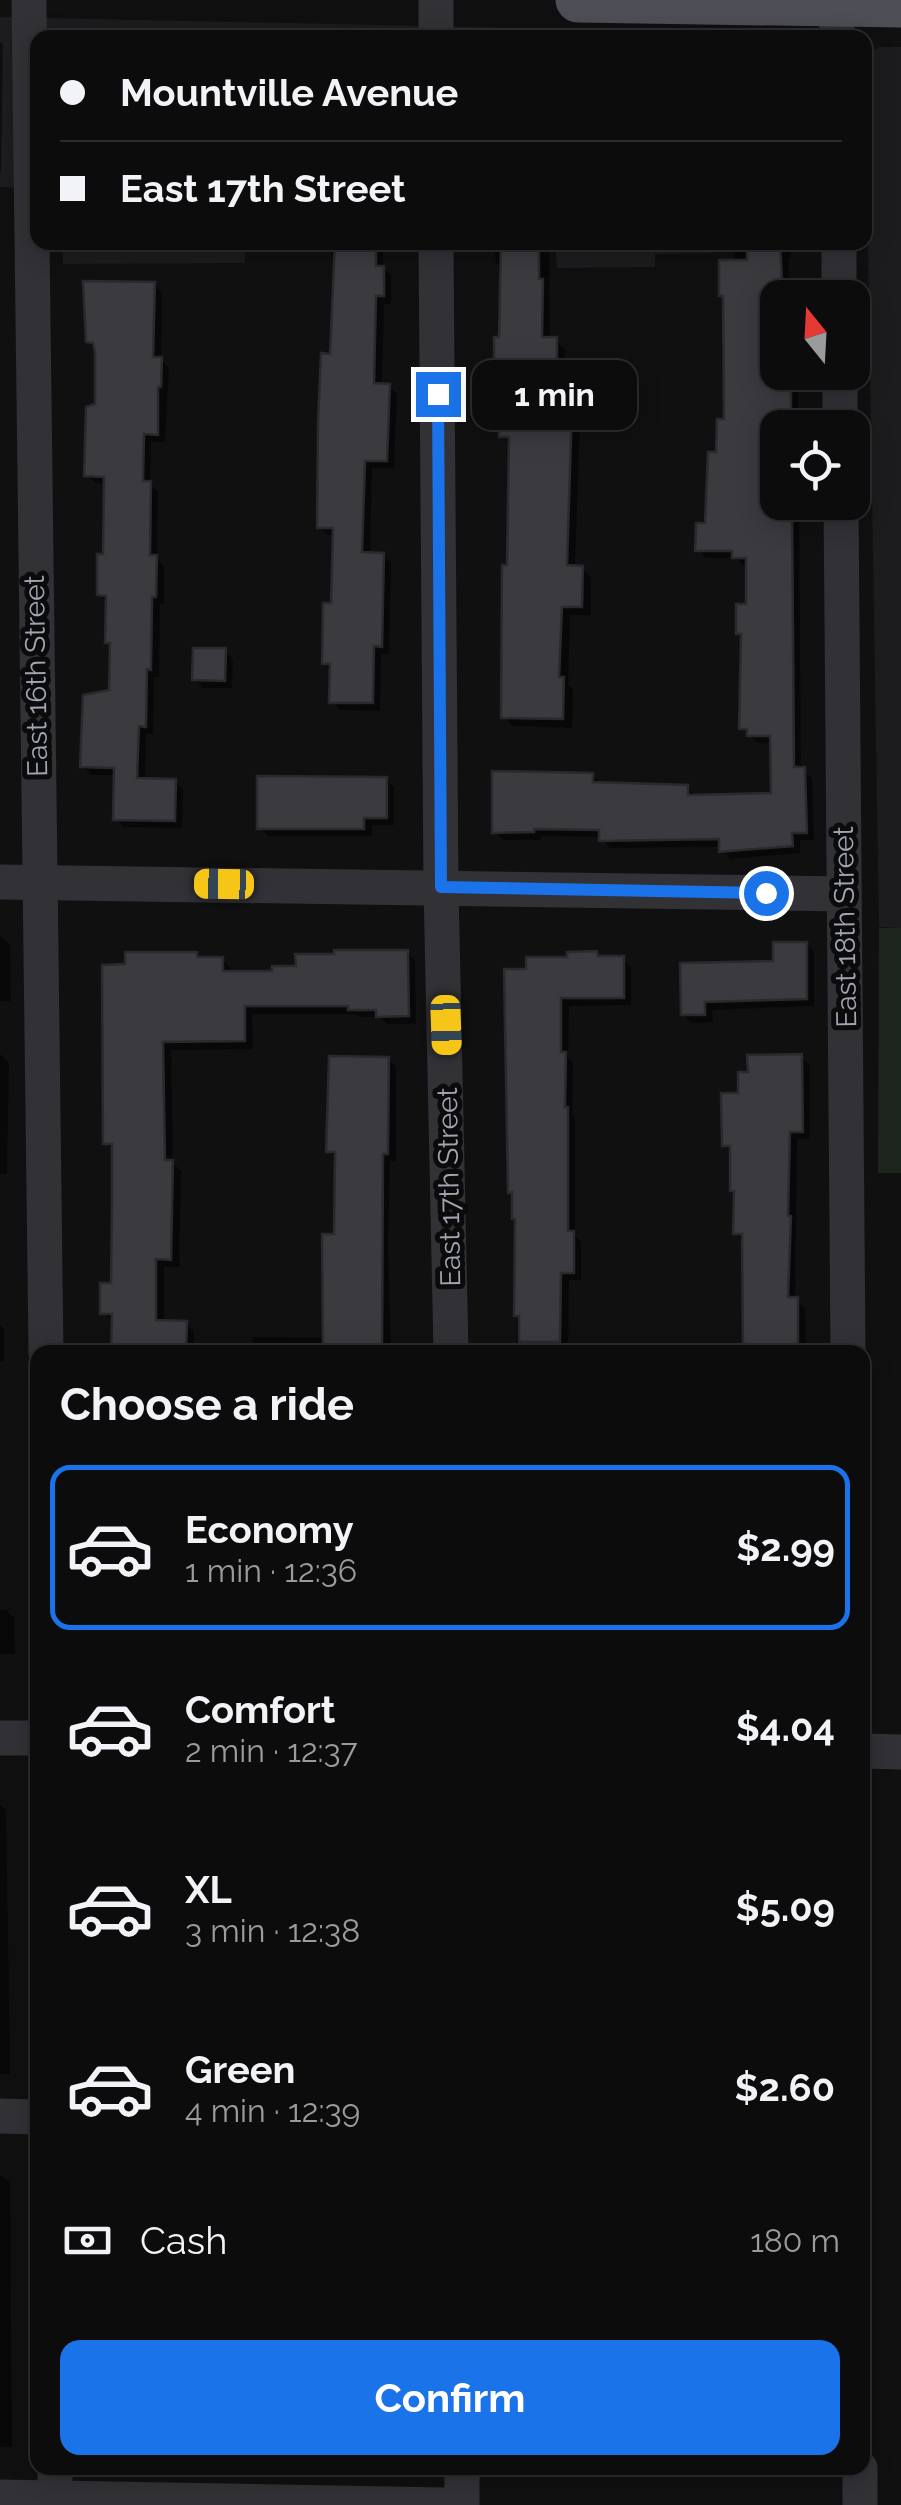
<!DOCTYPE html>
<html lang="en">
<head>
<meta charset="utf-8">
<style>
	:root { --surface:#0c0c0d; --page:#151516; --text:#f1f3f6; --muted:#9a9b9d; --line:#2c2c2e; --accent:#1a73e8 }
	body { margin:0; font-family:Raleway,sans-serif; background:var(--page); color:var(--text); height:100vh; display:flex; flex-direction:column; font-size:38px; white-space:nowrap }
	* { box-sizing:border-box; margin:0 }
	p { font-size:32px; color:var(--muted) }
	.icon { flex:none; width:55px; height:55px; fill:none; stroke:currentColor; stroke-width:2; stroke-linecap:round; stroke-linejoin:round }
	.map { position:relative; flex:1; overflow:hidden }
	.sheet { position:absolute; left:30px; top:1345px; width:840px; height:1130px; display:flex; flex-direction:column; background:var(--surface); border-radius:20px; box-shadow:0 5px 25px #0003,0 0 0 2px var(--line) }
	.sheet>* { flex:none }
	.hud { position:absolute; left:30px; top:30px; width:842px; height:220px; border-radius:20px; box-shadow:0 5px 25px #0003,0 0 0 2px var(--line); display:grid; align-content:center; height:220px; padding:0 30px; background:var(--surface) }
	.needle { width:65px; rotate:342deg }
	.fabs { position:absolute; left:760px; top:280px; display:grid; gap:20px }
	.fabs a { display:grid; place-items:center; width:110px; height:110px; border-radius:20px; background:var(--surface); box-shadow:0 5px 25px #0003,0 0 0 2px var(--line); font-size:50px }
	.end { position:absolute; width:45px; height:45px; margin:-22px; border:12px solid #1a73e8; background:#fff; box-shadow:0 0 0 5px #fff }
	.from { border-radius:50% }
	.bubble { position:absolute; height:70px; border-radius:20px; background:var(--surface); box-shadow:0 5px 25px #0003,0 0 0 2px var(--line); font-size:32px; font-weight:700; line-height:70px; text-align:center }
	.car { position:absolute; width:30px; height:60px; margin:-30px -15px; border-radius:12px; box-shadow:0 0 8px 2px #0007; background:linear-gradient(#f5c518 24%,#345 0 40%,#f5c518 0 76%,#345 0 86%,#f5c518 0) }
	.hud b { display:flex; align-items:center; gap:35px; height:95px; font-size:38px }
	.hud b+b { border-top:2px solid var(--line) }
	.hud i { width:25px; height:25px; background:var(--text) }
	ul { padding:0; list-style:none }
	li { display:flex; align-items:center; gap:30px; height:165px; margin:0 20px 15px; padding:0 10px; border:5px solid transparent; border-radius:20px }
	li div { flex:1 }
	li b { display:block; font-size:38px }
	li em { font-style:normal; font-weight:700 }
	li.selected { border-color:var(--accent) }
	li>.icon { width:90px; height:90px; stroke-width:1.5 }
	h2 { padding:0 30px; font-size:45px; line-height:120px }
	.pay { display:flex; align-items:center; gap:25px; height:110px; padding:0 30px; font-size:38px }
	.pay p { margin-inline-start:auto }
	.button { display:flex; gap:20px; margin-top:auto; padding:20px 30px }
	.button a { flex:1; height:115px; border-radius:20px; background:var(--accent); color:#fff; font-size:40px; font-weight:700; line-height:115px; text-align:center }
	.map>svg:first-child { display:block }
</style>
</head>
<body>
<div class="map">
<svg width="901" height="2505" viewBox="0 0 901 2505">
	<rect width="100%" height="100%" fill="#101011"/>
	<g fill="#1c1c1e">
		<path d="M 0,17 L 809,34 L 809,38 L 38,38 L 37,189 L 0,187 Z"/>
		<path d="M 879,47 L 901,47 L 901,928 L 879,927 L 865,60 L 870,52 Z"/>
		<path d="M 62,243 L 245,243 L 245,263 L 63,264 Z"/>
		<path d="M 555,243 L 713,242 L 713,243 L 712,253 L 655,254 L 655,267 L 557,268 Z"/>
	</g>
	<path fill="#1c241e" d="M 879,928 L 901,928 L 901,1173 L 878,1173 Z"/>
	<g fill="#0007">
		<path d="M 0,42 L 3,45 L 1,172 L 0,172 Z"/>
		<path d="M 331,242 L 383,242 L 383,268 L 391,276 L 391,304 L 384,304 L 382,386 L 389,386 L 397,394 L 394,468 L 372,468 L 370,555 L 383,555 L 391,563 L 389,654 L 381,654 L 380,711 L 340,710 L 332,702 L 332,671 L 324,663 L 333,606 L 336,535 L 328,535 L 319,527 L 338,260 L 331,253 Z"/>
		<path d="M 493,242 L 549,242 L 550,340 L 556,340 L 565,350 L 565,403 L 580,419 L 575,568 L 582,568 L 591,578 L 591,615 L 570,615 L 568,684 L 573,689 L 572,728 L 513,726 L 504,717 L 512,445 L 502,436 L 503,380 L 497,373 L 503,268 L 496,262 Z"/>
		<path d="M 735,242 L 797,242 L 791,244 L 791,258 L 788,258 L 790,298 L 778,298 L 778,372 L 798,372 L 798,428 L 778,428 L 778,502 L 799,502 L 801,769 L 812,778 L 814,840 L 800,840 L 800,853 L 730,859 L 722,847 L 610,848 L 601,837 L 541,836 L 541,840 L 503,840 L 495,832 L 592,775 L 600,783 L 687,787 L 695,796 L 773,795 L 772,743 L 758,743 L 742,728 L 743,638 L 738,633 L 748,607 L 748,565 L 743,565 L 736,558 L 706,558 L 698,550 L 708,526 L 727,422 Z"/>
		<path d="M 154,285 L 162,293 L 161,360 L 169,368 L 165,442 L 151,442 L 150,484 L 158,492 L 157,559 L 164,566 L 164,604 L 160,604 L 159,677 L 154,677 L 153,734 L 146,734 L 145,781 L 175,781 L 183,790 L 182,828 L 124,827 L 116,819 L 116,775 L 91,775 L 83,766 L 112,692 L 112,647 L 107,642 L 108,603 L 99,594 L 105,557 L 106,484 L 95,483 L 87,475 L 97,406 L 97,350 L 88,341 Z"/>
		<path d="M 225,651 L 233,659 L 232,688 L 203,688 L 195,679 Z"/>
		<path d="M 386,779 L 394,787 L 394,825 L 372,825 L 372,836 L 268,836 L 260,828 Z"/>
		<path d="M 0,935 L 10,944 L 11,1001 L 0,1001 Z"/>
		<path d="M 806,944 L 814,952 L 814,1006 L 712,1010 L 713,1022 L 692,1023 L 683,1014 L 683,966 L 775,964 Z"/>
		<path d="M 407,952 L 415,961 L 416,1024 L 387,1024 L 380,1017 L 359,1017 L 355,1014 L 252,1014 L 253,1049 L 171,1050 L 173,1163 L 181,1171 L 179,1267 L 164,1267 L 164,1323 L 186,1324 L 194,1332 L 194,1352 L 114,1352 L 115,1322 L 102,1313 L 113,1286 L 115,1152 L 106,1143 L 196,954 L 201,960 L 222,959 L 230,968 L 230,974 L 275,974 Z"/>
		<path d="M 596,954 L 602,959 L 623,959 L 631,967 L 631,1005 L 569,1006 L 568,1058 L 573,1063 L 572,1115 L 575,1118 L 575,1235 L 581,1242 L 581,1280 L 569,1280 L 568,1352 L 516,1352 L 518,1221 L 514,1196 L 510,1192 L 528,972 Z"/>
		<path d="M 0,1054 L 9,1063 L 7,1174 L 0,1174 Z"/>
		<path d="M 801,1057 L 810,1065 L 810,1139 L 797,1139 L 795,1300 L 805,1308 L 806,1352 L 742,1352 L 745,1350 L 745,1242 L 735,1233 L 737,1195 L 732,1190 L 733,1153 L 724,1145 L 750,1074 Z"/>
		<path d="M 388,1059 L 396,1067 L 396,1161 L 390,1161 L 388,1245 L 391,1352 L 253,1352 L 253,1337 L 326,1338 L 336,1237 L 338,1160 L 329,1151 Z"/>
		<path d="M 0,1325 L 4,1329 L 4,1361 L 0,1361 Z"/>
		<path d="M 0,1610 L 6,1610 L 14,1618 L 15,1654 L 0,1654 Z"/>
		<path d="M 0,1804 L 6,1810 L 10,2074 L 0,2074 Z"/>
		<path d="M 0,2175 L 10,2182 L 12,2447 L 0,2447 Z"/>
	</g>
	<g fill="#3a3a3f" stroke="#2a2a2e" stroke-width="2.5">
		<path d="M 335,242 L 376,242 L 376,266 L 384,266 L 384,296 L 376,296 L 374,383 L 390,384 L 387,461 L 365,461 L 362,552 L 384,553 L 382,647 L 374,646 L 373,703 L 329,703 L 330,664 L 322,664 L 323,603 L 331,603 L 333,528 L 317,528 L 318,422 L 321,353 L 330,354 Z"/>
		<path d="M 501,242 L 539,242 L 539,279 L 543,279 L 542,337 L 557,337 L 557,395 L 561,395 L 560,407 L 572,407 L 567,565 L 583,566 L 582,607 L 562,607 L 559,677 L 564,677 L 563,719 L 501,718 L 502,565 L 507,565 L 509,437 L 499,437 L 501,374 L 494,374 L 494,337 L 499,337 Z"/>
		<path d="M 747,242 L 780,242 L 783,298 L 778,298 L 778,372 L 791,372 L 791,428 L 778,428 L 778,502 L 792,502 L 794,767 L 805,767 L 807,833 L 792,833 L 793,846 L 719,852 L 719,839 L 599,841 L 599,830 L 534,829 L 534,832 L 492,833 L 492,771 L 593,773 L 593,782 L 688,785 L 688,795 L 771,793 L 770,736 L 747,736 L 747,729 L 739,729 L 741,634 L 736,634 L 736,604 L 746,604 L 746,558 L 732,558 L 732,551 L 695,551 L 696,523 L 705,523 L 708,452 L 716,452 L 717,419 L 724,419 L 723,296 L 719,296 L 719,260 L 747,260 Z"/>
		<path d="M 83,281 L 155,282 L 153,357 L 162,357 L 161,387 L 158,387 L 158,435 L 144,434 L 143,481 L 151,481 L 150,555 L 157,555 L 156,597 L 152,597 L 151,670 L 147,669 L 146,727 L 139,726 L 137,778 L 176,779 L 175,821 L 113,820 L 114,768 L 80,767 L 83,695 L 109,690 L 110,643 L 105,643 L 106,596 L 97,595 L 97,554 L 103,554 L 104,477 L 84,476 L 86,407 L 95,404 L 95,352 L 93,343 L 86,342 Z"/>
		<path d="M 193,648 L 226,648 L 225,681 L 192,680 Z"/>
		<path d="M 257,776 L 387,777 L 387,818 L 364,818 L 364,829 L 257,829 Z"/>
		<path d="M 773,942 L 807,942 L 807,999 L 705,1002 L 705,1015 L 681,1015 L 680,963 L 773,961 Z"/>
		<path d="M 334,950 L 408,950 L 409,1016 L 376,1017 L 376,1010 L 348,1010 L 348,1006 L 245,1006 L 245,1041 L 163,1042 L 165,1160 L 173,1160 L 171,1260 L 156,1259 L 156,1320 L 187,1321 L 186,1352 L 111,1352 L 112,1314 L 100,1314 L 100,1283 L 111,1283 L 112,1201 L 112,1144 L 103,1144 L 102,965 L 125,964 L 125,952 L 197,952 L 197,957 L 223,957 L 223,971 L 272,971 L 272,966 L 296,966 L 295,954 L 334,954 Z"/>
		<path d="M 597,951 L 598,956 L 624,956 L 624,998 L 561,998 L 561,1052 L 566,1052 L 565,1107 L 568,1107 L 568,1231 L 574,1231 L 574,1273 L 561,1273 L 560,1342 L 519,1342 L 519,1316 L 514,1316 L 515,1219 L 512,1219 L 512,1192 L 508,1193 L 504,969 L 526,969 L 526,957 L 567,957 L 567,952 Z"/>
		<path d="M 802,1054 L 803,1132 L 790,1132 L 788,1216 L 791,1216 L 788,1297 L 798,1297 L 798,1352 L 743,1352 L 742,1234 L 733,1234 L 734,1191 L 730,1191 L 730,1146 L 722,1146 L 721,1093 L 738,1093 L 738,1072 L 748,1072 L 747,1055 Z"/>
		<path d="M 329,1056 L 389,1057 L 388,1154 L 383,1154 L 382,1352 L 323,1352 L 322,1234 L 334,1234 L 335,1152 L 326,1152 Z"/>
	</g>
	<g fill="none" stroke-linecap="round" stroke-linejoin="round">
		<g stroke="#313136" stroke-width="35">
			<path d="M 29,0 L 46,1352"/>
			<path d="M 836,5 L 837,38"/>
			<path d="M 436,38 L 436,0"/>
			<path d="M 436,242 L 441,887 L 451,1352"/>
			<path d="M 839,242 L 839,298"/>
			<path d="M 840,372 L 840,428"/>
			<path d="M 841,502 L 848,1352"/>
			<path d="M 0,882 L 844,894"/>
			<path d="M 0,1738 L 38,1738"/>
			<path d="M 862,1751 L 901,1752"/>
			<path d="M 0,2116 L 38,2117"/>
			<path d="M 462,2468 L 462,2505"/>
			<path d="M 860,2468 L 860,2505"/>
			<path d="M 0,2497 L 446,2505"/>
			<path d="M 55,2498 L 55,2468"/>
		</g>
		<path stroke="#4d4e56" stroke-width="45" d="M 578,0 L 901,5"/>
	</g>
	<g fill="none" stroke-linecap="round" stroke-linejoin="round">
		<path stroke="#1a73e8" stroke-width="12" d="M 438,394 L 441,887 L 766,893"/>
	</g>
	<g text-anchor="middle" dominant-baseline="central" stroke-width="10" stroke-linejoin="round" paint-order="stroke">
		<g font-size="28" fill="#a1a4b3" stroke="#0b0b0c">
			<text transform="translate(36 676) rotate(-91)">East 16th Street</text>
			<text transform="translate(845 927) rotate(-91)">East 18th Street</text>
			<text transform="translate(449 1187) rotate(-91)">East 17th Street</text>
		</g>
	</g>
</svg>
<div class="fabs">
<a><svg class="needle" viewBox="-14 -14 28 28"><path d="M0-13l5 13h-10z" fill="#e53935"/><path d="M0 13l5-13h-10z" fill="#9a9b9d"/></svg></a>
<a><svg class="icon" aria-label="locate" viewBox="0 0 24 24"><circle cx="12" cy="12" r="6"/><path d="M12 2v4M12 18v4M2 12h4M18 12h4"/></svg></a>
</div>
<i class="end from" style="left:766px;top:893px"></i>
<i class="end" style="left:438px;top:394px"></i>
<div class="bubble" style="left:472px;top:360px;width:165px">1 min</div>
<i class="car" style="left:224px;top:884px;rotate:271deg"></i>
<i class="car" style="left:446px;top:1025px;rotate:178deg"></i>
<div class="hud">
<b><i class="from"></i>Mountville Avenue</b>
<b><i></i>East 17th Street</b>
</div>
<section class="sheet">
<h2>Choose a ride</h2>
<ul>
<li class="selected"><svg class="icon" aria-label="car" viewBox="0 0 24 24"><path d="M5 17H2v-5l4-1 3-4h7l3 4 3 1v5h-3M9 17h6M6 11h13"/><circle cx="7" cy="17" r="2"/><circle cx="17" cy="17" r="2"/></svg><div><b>Economy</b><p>1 min · 12:36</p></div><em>$2.99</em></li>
<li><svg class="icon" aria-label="car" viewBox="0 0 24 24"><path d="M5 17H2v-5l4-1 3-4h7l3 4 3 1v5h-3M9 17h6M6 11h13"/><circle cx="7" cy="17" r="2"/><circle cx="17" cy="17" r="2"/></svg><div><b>Comfort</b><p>2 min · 12:37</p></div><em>$4.04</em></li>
<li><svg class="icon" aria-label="car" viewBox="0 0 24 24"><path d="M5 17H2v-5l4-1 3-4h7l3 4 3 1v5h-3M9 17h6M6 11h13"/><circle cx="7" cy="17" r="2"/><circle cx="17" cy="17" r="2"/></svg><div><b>XL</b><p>3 min · 12:38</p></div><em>$5.09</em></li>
<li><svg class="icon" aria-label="car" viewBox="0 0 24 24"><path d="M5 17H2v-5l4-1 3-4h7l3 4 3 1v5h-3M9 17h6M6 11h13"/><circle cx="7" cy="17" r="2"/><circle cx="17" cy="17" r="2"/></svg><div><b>Green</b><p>4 min · 12:39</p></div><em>$2.60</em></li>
</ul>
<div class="pay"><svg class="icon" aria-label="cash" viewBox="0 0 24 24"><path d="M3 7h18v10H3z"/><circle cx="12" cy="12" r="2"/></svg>Cash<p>180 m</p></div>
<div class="button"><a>Confirm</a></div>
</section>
</div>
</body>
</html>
